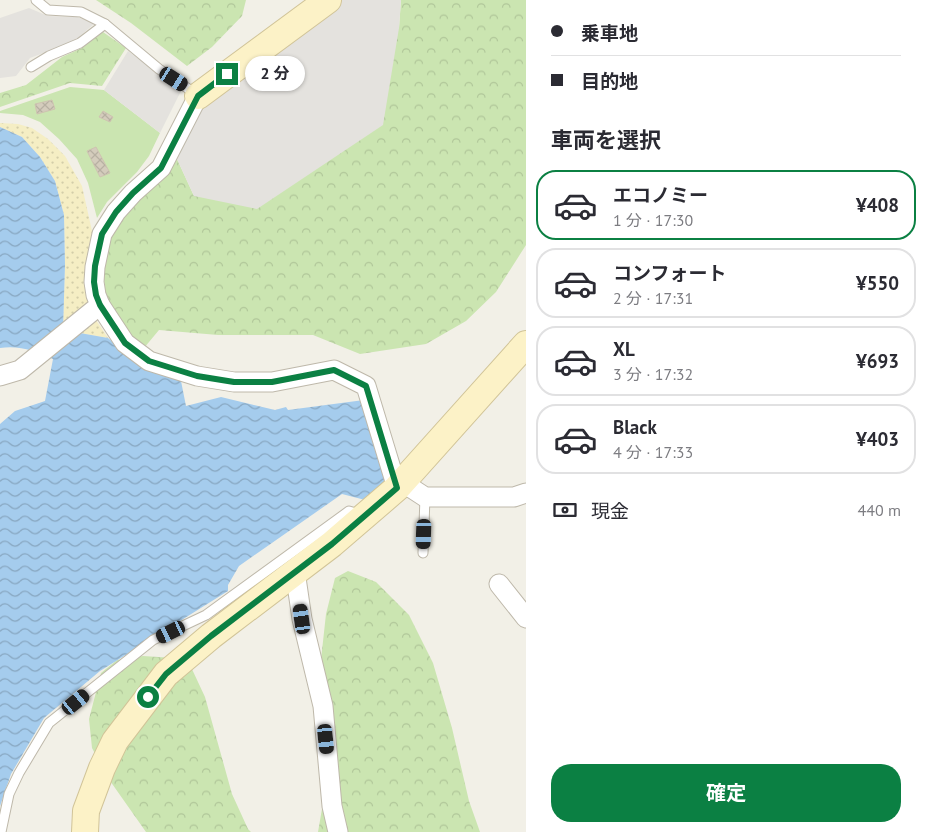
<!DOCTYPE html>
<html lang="ja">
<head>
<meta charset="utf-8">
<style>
	:root { --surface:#fff; --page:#f2f2f3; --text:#2b2b33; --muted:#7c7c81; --line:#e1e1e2; --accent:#0b8043 }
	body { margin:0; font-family:"PT Sans","Noto Sans JP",sans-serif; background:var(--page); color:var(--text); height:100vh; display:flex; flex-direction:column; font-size:19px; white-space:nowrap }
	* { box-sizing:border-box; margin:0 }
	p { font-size:16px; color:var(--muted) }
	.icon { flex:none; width:28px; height:28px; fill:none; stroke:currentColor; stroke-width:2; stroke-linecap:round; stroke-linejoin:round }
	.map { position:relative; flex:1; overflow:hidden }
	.panel { display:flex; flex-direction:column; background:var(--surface); width:400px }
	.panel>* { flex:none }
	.hud { display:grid; align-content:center; height:110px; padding:0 25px; background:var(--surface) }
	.end { position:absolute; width:22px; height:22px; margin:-11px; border:6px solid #0b8043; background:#fff; box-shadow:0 0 0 2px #fff }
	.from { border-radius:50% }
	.bubble { position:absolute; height:35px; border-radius:18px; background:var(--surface); box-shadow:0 1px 4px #0004; font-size:16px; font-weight:700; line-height:35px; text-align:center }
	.car { position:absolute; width:15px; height:30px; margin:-15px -8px; border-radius:6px; box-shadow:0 0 4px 1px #0007; background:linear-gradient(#222 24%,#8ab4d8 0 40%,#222 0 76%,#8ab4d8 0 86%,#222 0) }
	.hud b { display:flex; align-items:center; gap:18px; height:48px; font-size:19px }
	.hud b+b { border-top:1px solid var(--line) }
	.hud i { width:12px; height:12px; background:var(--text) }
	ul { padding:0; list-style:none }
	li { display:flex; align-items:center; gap:15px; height:70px; margin:0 10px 8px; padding:0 15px; border:2px solid var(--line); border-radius:20px }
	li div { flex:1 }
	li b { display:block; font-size:19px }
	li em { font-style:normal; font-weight:700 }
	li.on { border-color:var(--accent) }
	li>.icon { width:45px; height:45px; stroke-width:1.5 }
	h2 { padding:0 25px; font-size:22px; line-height:60px }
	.pay { display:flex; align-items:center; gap:12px; height:55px; padding:0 25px; font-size:19px }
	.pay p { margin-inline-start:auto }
	.primary-button { display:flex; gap:10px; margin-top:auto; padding:10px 25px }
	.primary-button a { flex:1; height:58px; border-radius:20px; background:var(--accent); color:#fff; font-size:20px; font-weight:700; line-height:58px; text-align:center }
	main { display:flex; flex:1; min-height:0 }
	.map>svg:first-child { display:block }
</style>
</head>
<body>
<main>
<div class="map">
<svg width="526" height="832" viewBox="0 0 526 832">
	<defs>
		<pattern id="forest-crowns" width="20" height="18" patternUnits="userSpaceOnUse" patternTransform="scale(1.25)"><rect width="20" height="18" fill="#cbe5b1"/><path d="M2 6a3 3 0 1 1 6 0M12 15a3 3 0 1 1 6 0" fill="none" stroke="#b0c699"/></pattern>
		<pattern id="sand-dots" width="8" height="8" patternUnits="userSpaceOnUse" patternTransform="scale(1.25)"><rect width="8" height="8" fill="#f5eec4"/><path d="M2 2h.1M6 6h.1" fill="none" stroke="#d3cda9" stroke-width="1.8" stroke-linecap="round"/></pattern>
		<pattern id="water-waves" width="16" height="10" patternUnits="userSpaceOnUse" patternTransform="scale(1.25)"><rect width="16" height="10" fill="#a5cced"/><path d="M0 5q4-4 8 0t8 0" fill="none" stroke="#88a7c1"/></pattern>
		<pattern id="building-cross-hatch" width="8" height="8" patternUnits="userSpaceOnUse" patternTransform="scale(1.25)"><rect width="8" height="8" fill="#d4ccbc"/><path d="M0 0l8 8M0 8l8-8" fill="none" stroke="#b7b0a2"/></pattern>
	</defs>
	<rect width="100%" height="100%" fill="#f2f0e7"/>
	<g fill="url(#forest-crowns)">
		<path d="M 96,0 L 246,0 L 242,16 L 212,47 L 187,66 L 131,23 Z"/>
		<path d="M 401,0 L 526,0 L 526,245 L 496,292 L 466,321 L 426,344 L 360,354 L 313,335 L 218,335 L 159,330 L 144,348 L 132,339 L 111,311 L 105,291 L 103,268 L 107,246 L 118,225 L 131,208 L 156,185 L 177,159 L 194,196 L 399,28 Z"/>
		<path d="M 103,32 L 126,48 L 102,86 L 70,83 L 0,107 L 0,93 L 26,85 L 62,57 L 82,48 Z"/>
		<path d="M 348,571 L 376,582 L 409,615 L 433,663 L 452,728 L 469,801 L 480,832 L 318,832 L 323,803 L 318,687 L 326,614 L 335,578 Z"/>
		<path d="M 143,656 L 174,658 L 191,667 L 205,697 L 232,794 L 248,829 L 251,832 L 146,832 L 108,778 L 92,748 L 89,719 L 101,673 L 117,660 Z"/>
	</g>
	<path fill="url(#sand-dots)" d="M 0,123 L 18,124 L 32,128 L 48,139 L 65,156 L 82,186 L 92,231 L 95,234 L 89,250 L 86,273 L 89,296 L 96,320 L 108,338 L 63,330 L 65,265 L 64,215 L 55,181 L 40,157 L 22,137 L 0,127 Z"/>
	<path fill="#cbe5b1" d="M 70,87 L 104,90 L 160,133 L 149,156 L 137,172 L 107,202 L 97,218 L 88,183 L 77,159 L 59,139 L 40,122 L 23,115 L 0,113 L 0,111 Z"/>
	<g fill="#e4e2de">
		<path d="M 341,0 L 401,0 L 399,28 L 383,125 L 257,209 L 194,196 L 177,159 L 190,130 L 205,104 Z"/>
		<path d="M 29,8 L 48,16 L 77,17 L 95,23 L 73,42 L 30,58 L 16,76 L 0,78 L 0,18 Z"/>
		<path d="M 128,51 L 181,91 L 160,133 L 104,90 Z"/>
	</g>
	<path fill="url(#water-waves)" d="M 0,127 L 22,137 L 40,157 L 55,181 L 64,215 L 65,265 L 63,330 L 108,338 L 123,351 L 181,381 L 186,406 L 221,397 L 275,410 L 286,407 L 288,410 L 364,400 L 388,486 L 369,501 L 342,494 L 239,566 L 228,585 L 228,591 L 100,671 L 44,718 L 11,774 L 0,806 L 0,424 L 15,411 L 45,401 L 53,359 C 36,351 19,345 0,348 Z"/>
	<g fill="url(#building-cross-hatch)" stroke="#cec4b0">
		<path d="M 52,100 L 55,109 L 37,114 L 35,104 Z"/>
		<path d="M 103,111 L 113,117 L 110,122 L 99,117 Z"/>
		<path d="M 96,147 L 110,173 L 100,177 L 87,151 Z"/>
	</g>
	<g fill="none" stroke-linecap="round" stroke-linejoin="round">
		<g stroke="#beb8aa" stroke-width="11">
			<g id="lane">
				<path d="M 36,0 L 48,10 L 81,12 L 105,24 L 159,69 L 196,94"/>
				<path d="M 31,67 L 49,56 L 80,43 L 105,24"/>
				<path d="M 423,553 L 425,497"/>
				<path d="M 1,832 L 9,794 L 19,773 L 49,723 L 153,640 L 206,615 L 349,511 L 359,514"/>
			</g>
		</g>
		<g stroke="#beb8aa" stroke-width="21">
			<g id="street">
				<path d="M 100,305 L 125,343 L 149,361 L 197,376 L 234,382 L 272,382 L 334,370 L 366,386 L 397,488"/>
				<path d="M 0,376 L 20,370 L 100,305 L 96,295 L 94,282 L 95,267 L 102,234 L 116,212 L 133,193 L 161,168 L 198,96"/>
				<path d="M 402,482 L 425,497 L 514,497 L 526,493"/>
				<path d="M 295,571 L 302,619 L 323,706 L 332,806 L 338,832"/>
				<path d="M 499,584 L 526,618"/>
			</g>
		</g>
		<g stroke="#d1c498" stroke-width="28">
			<g id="secondary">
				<path d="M 198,96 L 328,0"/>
				<path d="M 85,832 L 86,811 L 102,768 L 115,741 L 166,674 L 211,636 L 332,544 L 397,488 L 526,344"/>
			</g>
		</g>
		<use href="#lane" stroke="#fff" stroke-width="9"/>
		<use href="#street" stroke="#fff" stroke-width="19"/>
		<use href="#secondary" stroke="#fcf2c7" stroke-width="26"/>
	</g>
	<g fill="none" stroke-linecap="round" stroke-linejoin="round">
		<path stroke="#0b8043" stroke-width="6" d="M 148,697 L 166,674 L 211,636 L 332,544 L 397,488 L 366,386 L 334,370 L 272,382 L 234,382 L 197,376 L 149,361 L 125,343 L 100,305 L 96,295 L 94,282 L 95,266 L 102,234 L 116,212 L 133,193 L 161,168 L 198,96 L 227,74"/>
	</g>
</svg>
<i class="end from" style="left:148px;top:697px"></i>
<i class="end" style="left:227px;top:74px"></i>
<div class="bubble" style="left:245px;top:56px;width:60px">2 分</div>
<i class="car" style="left:174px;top:79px;rotate:123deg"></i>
<i class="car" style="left:424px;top:534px;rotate:182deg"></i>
<i class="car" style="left:302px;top:619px;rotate:352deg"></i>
<i class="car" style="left:171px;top:632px;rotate:244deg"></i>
<i class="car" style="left:76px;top:702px;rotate:51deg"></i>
<i class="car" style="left:326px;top:739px;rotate:174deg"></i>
</div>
<section class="panel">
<div class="hud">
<b><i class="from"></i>乗車地</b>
<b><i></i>目的地</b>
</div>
<h2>車両を選択</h2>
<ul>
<li class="on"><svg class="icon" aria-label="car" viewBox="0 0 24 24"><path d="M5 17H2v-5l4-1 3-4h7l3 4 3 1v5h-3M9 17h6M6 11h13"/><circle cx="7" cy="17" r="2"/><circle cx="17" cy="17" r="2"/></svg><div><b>エコノミー</b><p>1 分 · 17:30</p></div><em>¥408</em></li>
<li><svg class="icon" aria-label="car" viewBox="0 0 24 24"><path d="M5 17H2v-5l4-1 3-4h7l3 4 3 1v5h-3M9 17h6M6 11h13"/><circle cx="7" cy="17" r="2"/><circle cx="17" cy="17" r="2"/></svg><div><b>コンフォート</b><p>2 分 · 17:31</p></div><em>¥550</em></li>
<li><svg class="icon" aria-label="car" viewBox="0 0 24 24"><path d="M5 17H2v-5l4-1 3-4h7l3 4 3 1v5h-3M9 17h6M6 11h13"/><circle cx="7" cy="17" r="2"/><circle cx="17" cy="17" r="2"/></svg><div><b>XL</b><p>3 分 · 17:32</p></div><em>¥693</em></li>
<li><svg class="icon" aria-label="car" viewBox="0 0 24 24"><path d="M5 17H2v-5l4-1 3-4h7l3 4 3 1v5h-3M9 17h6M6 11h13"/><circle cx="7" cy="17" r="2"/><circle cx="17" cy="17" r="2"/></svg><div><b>Black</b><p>4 分 · 17:33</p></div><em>¥403</em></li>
</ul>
<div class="pay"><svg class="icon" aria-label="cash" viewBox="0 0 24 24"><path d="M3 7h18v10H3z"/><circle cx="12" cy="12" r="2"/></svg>現金<p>440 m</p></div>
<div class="primary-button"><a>確定</a></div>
</section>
</main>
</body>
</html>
